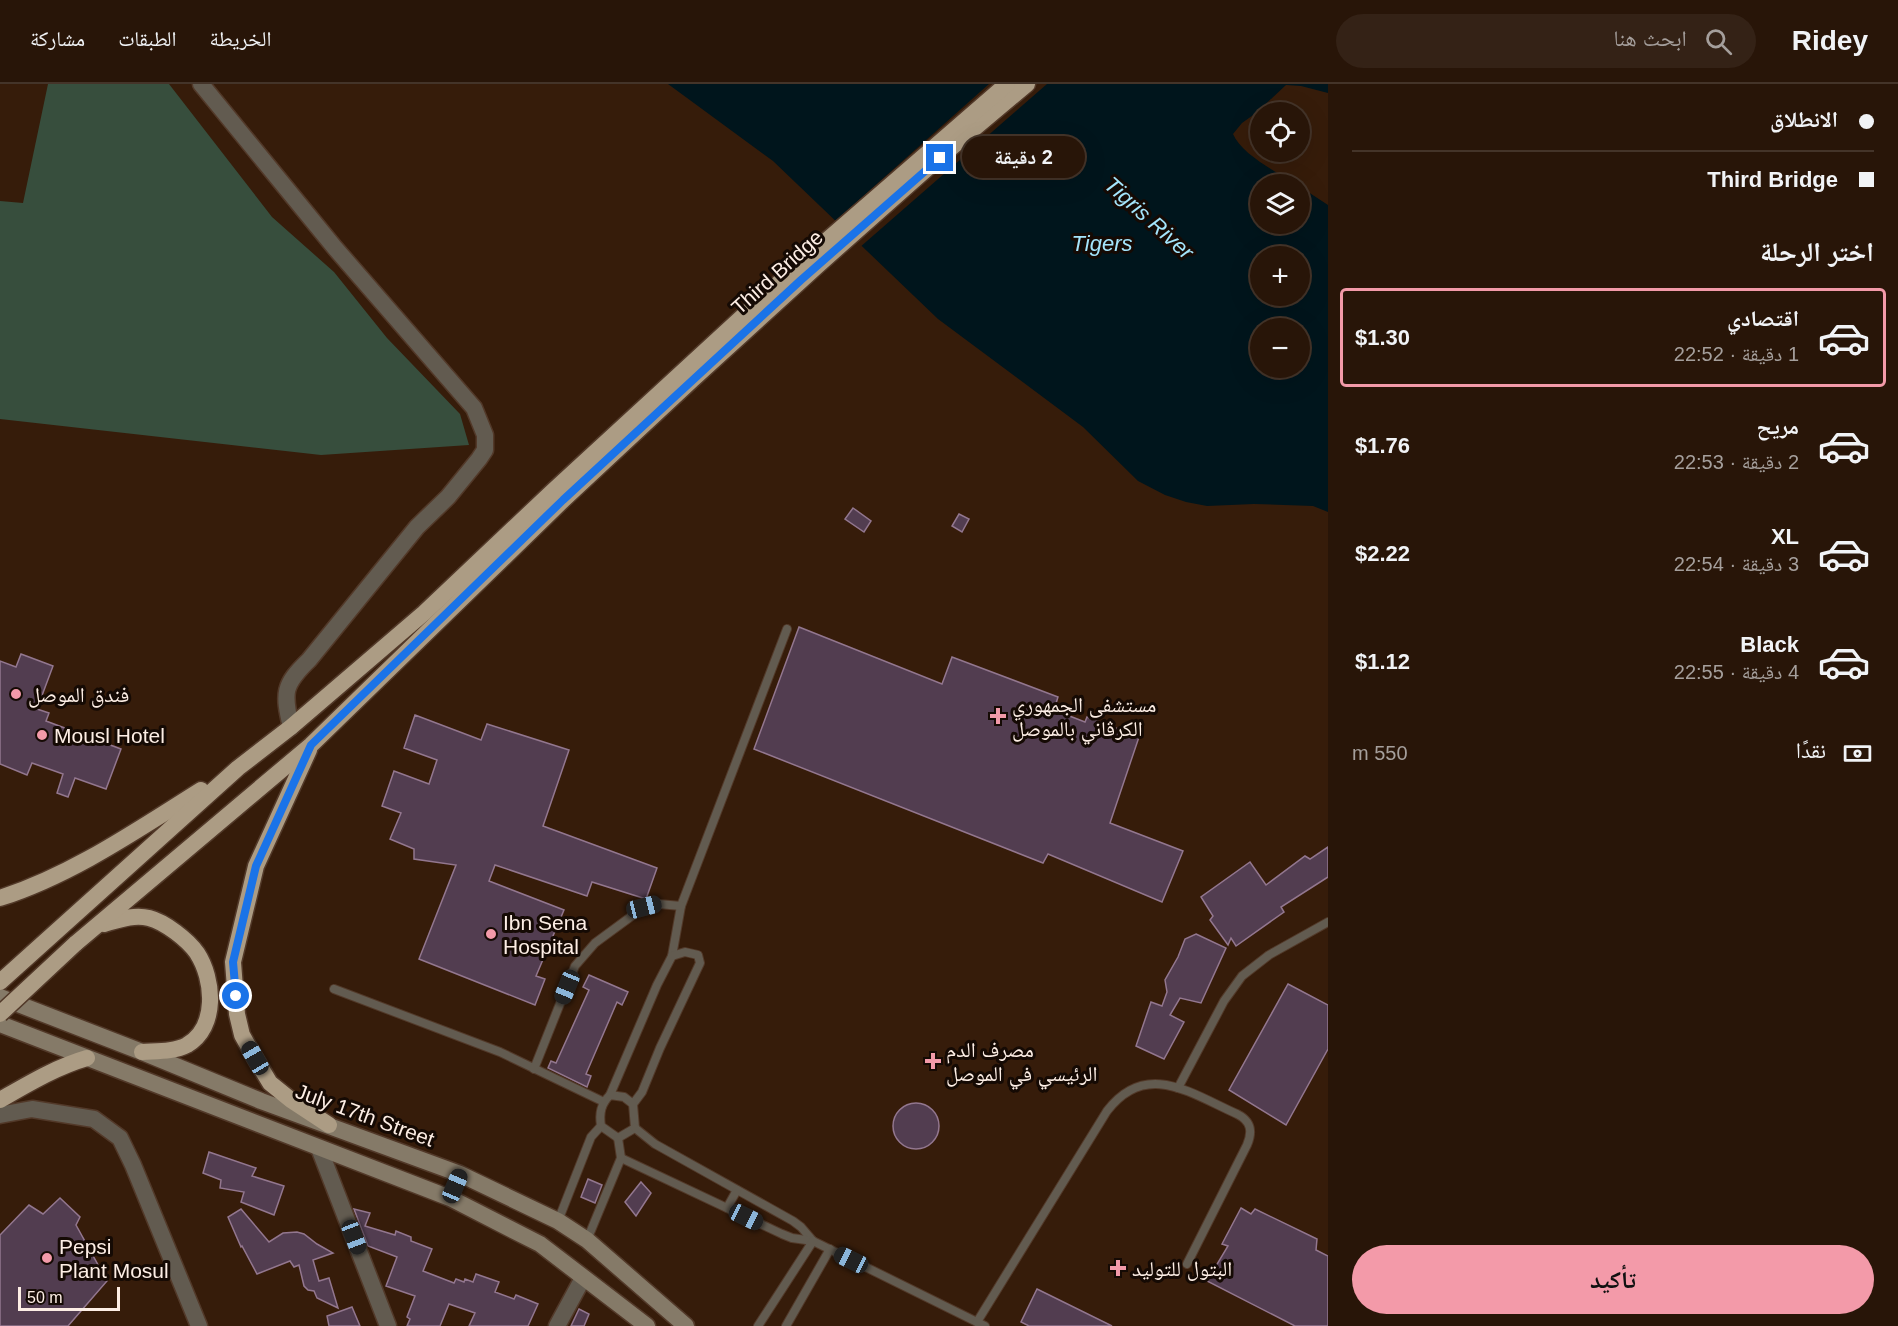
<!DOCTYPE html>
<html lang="ar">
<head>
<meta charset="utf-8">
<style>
	:root { --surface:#281508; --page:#342216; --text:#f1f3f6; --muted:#a59f9c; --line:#443429; --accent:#f39aa9 }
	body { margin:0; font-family:Arial,"Noto Naskh Arabic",sans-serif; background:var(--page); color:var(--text); direction:rtl; height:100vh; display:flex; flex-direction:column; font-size:22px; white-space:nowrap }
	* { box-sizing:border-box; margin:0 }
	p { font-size:20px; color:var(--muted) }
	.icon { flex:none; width:33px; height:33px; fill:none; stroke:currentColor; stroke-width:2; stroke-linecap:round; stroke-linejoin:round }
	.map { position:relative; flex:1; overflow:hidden; direction:ltr }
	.side { display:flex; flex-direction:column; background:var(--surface); width:570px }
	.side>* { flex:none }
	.guide { display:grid; align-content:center; height:132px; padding:0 24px; background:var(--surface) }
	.controls { position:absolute; left:1250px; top:18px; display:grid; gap:12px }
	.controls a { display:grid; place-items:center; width:60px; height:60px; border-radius:50%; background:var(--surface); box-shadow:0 6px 24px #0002,0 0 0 2px var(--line); font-size:30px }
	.scale { position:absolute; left:18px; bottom:15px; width:102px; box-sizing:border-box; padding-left:6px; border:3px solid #fdeee5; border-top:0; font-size:16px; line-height:21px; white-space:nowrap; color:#fdeee5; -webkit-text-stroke:4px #150a04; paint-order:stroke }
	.end { position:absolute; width:27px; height:27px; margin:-14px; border:8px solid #1a73e8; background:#fff; box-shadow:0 0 0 3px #fff }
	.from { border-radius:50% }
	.bubble { position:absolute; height:42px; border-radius:21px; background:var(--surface); box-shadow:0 6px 24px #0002,0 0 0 2px var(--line); font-size:20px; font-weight:700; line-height:42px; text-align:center; direction:rtl }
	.car { position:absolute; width:18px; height:36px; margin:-18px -9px; border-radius:8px; box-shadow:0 0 4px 2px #0007; background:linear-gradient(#222 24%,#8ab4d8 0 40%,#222 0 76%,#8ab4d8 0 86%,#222 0) }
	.guide b { display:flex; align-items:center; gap:21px; height:57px; font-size:22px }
	.guide b+b { border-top:2px solid var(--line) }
	.guide i { width:15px; height:15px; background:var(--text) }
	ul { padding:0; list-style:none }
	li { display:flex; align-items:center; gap:18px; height:99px; margin:0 12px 9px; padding:0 12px; border:3px solid transparent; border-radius:6px }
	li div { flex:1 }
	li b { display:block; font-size:22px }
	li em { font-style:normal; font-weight:700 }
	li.selected { border-color:var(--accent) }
	li>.icon { width:54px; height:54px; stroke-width:1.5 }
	h2 { padding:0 24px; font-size:27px; line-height:72px }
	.pay { display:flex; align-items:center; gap:15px; height:66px; padding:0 24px; font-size:22px }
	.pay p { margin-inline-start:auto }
	.button { display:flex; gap:12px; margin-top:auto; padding:12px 24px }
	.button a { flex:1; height:69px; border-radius:36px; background:var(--accent); color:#111; font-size:24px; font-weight:700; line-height:69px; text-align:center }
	header { display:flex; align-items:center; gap:36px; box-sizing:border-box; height:84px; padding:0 30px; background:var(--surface); border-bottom:2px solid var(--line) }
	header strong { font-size:28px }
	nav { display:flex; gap:33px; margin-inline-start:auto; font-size:21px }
	.search { width:420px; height:54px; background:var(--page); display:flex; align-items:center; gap:15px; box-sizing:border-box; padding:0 21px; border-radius:33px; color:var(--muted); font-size:22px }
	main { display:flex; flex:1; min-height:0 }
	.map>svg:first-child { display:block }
</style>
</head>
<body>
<header>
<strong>Ridey</strong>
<div class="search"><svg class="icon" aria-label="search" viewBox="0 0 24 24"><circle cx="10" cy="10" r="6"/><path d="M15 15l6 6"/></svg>ابحث هنا</div>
<nav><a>الخريطة</a><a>الطبقات</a><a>مشاركة</a></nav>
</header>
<main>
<section class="side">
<div class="guide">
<b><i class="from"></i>الانطلاق</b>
<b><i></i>Third Bridge</b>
</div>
<h2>اختر الرحلة</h2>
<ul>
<li class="selected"><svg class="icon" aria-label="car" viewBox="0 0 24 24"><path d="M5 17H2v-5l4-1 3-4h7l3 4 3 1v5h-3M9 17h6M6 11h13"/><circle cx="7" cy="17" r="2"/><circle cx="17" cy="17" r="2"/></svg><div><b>اقتصادي</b><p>1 دقيقة · 22:52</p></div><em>$1.30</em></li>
<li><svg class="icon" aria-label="car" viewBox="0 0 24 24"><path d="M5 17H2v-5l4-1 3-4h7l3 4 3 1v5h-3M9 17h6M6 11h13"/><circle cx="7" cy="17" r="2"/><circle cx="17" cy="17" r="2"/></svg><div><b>مريح</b><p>2 دقيقة · 22:53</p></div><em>$1.76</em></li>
<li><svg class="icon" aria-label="car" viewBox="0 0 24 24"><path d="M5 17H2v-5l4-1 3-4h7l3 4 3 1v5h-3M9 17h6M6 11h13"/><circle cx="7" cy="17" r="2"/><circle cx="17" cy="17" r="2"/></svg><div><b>XL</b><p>3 دقيقة · 22:54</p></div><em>$2.22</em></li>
<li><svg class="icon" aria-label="car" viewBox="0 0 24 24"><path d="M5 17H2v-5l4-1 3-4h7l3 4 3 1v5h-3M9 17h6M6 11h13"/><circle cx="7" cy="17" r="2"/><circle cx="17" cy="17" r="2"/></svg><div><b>Black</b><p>4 دقيقة · 22:55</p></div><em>$1.12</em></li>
</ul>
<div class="pay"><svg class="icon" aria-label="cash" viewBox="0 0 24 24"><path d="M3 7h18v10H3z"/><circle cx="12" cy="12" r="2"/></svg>نقدًا<p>550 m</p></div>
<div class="button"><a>تأكيد</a></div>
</section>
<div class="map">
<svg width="1328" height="1242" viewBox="0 0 1328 1242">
	<rect width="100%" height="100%" fill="#361c0a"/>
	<path fill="#374e3d" d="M 48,0 L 169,0 L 272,133 L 334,188 L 387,254 L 460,330 L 469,361 L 321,371 L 0,335 L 0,117 L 23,119 Z"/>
	<path fill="#00151c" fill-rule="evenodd" d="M 668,0 L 1328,0 L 1328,9 L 1301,2 L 1286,1 L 1256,29 L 1242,39 L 1233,50 C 1241,70 1278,89 1296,100 L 1260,100 L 1260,140 L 1299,140 L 1299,102 L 1328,121 L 1328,428 L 1313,422 L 1254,420 L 1207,422 L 1186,418 L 1165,411 L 1138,397 L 1083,343 L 938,235 L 773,77 ZM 1260,172 L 1299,172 L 1299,212 L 1260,212 ZM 1260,244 L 1299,244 L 1299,284 L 1260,284 Z"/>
	<path fill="#361c0a" d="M 989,0 L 1047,0 L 859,164 L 833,139 Z"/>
	<g fill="#523d50" stroke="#93778f" stroke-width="1.5">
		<path d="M 853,424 L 871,437 L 864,448 L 845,435 Z"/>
		<path d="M 959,430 L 969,435 L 962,448 L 952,442 Z"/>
		<path d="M 799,543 L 942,600 L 952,573 L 1058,613 L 1054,626 L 1085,638 L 1087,633 L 1139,653 L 1110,739 L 1183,767 L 1162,818 L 1048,770 L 1043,779 L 754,665 Z"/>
		<path d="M 21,570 L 53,582 L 37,625 L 49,629 L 46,637 L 121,665 L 106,705 L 75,694 L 68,713 L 57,709 L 63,690 L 32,679 L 27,691 L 0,680 L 0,577 L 16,583 Z"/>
		<path d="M 415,631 L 481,656 L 487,640 L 569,666 L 543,742 L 657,784 L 646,815 L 592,798 L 587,812 L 495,781 L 489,797 L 564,826 L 536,892 L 545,895 L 535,921 L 419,875 L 456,781 L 414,775 L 414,765 L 390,755 L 401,729 L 382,722 L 394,687 L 429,700 L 437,676 L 404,664 Z"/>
		<path d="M 1328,763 L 1328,793 L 1281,823 L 1284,828 L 1236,862 L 1231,854 L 1228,861 L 1210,836 L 1213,832 L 1201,813 L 1250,778 L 1266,801 L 1305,772 L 1310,775 Z"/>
		<path d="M 1196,850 L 1226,864 L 1201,919 L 1180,914 L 1170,931 L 1184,938 L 1164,975 L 1136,962 L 1151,918 L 1162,922 L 1167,908 L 1165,896 L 1178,873 L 1185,855 Z"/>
		<path d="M 589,891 L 628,908 L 622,921 L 617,918 L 586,990 L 591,992 L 587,1003 L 548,984 L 551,977 L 556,979 L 589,906 L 583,903 Z"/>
		<path d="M 1288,900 L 1328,921 L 1328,965 L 1286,1041 L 1229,1006 Z"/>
		<circle cx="916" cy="1042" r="23"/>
		<path d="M 209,1068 L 256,1084 L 252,1092 L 284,1102 L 274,1131 L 241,1118 L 244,1108 L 220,1104 L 221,1096 L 203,1089 Z"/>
		<path d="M 588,1095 L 602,1101 L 595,1119 L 581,1113 Z"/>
		<path d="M 641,1098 L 651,1109 L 636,1132 L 625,1118 Z"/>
		<path d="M 60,1114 L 80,1133 L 76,1141 L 107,1197 L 68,1242 L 0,1242 L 0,1151 L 29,1121 L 43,1130 Z"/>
		<path d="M 1241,1124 L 1251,1130 L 1255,1125 L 1317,1155 L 1316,1166 L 1328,1172 L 1328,1242 L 1295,1242 L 1207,1197 L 1228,1162 L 1222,1160 Z"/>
		<path d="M 241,1125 L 269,1158 L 283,1149 L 297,1148 L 304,1150 L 317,1160 L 333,1169 L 313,1176 L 319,1197 L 329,1194 L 338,1224 L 317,1214 L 314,1207 L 308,1206 L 304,1202 L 299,1181 L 294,1183 L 290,1177 L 257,1190 L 242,1162 L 241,1163 L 228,1133 Z"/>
		<path d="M 354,1125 L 370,1129 L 365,1142 L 395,1151 L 396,1147 L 411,1153 L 411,1157 L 432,1165 L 423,1187 L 454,1199 L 456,1195 L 464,1198 L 465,1195 L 473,1198 L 476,1190 L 499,1198 L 495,1208 L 514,1215 L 516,1211 L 538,1220 L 528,1242 L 469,1242 L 475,1229 L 449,1220 L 440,1242 L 407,1242 L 410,1235 L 407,1233 L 415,1212 L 386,1202 L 397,1173 L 368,1162 Z"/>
		<path d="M 1037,1205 L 1112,1242 L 1029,1242 L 1021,1238 Z"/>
		<path d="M 352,1223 L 360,1242 L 329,1242 L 327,1232 Z"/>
		<path d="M 579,1225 L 589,1230 L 584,1242 L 571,1242 Z"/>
	</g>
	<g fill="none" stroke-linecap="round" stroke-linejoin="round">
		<g stroke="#523929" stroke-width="10">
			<g id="service">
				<path d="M 672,872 L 681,822 L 787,545"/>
				<path d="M 334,905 L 500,968 L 604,1018"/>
				<path d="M 534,985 L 575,882 L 595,859 L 644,823 L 659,820 L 681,822"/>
				<path d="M 1178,1004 L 1224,917 L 1242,892 L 1269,871 L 1328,838"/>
				<path d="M 610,1011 L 657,901 L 672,872 L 685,868 L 698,871 L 700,879 L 660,964 L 642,1008 L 633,1020"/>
				<path d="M 610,1011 L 624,1013 L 633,1020 L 635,1044 L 618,1054 L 601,1042 C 599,1029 601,1020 610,1011 Z"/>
				<path d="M 635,1044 L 655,1060 L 793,1137 L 801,1143 L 813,1157"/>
				<path d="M 621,1074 L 782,1150 L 792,1154 L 813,1157 L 985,1242"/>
				<path d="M 727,1124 L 737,1106"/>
				<path d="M 558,1137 L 591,1053 L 601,1042"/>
				<path d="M 587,1156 L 621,1074 L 618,1054"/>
				<path d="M 977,1238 L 1107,1027 C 1146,976 1190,1009 1237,1030 C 1251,1037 1253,1047 1247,1061 L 1187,1180"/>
				<path d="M 758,1242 L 813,1157"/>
				<path d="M 786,1242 L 830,1165"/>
			</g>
		</g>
		<g stroke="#523929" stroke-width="19">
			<g id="minor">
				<path d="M 201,0 L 335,164 L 474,324 L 485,351 L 485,366 L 479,375 L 448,413 L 417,443 L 309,576 C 283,601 283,609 291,643"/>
				<path d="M 319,1064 L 388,1242"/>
				<path d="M 557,1242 L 583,1194"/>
			</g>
		</g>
		<g stroke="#523929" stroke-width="19">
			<path id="tertiary" d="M 0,1031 L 32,1025 L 94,1035 L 120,1054 L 133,1081 L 199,1242"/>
		</g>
		<g stroke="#523929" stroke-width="19">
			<g id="secondary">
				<path d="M 0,913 L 142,968 L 261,1017 L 460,1090 L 558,1137 L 587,1156 L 686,1242"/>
				<path d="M 0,940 L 450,1114 L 540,1160 L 647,1242"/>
			</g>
		</g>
		<g stroke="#523929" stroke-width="19">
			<g id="trunk">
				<path d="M 309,666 L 256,782 L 233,878 L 237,930 L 242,951 L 255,974 L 270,999 L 291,1016 L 329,1041"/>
				<path d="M 0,814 C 72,791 137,746 201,706"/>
				<path d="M 104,840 C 118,836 134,830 149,834 C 165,838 188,856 197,869 C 214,895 218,943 187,961 C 174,968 157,967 142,968"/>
				<path d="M 75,860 L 311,661 L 563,416 L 692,296 L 817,182 L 940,73 L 1027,0"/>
				<path d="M 0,898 L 238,684 L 291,643 L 424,529 L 554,406 L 803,177 L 1007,0"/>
				<path d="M 0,1016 C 28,1000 56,983 87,974"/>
			</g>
		</g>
		<use href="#service" stroke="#625b50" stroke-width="8"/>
		<use href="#minor" stroke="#625b50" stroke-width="16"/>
		<use href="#tertiary" stroke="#625b50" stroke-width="16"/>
		<use href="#secondary" stroke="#857a68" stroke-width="16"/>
		<use href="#trunk" stroke="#ac9c84" stroke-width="16"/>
		<g stroke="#523929" stroke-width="19" stroke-linecap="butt">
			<path id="trunk-bridge" d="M 0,930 L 75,860"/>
		</g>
		<use href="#trunk-bridge" stroke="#ac9c84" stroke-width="16"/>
	</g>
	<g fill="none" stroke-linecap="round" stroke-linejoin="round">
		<path stroke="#1a73e8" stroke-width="8" d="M 236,912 L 233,878 L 256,782 L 311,661 L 563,416 L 801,196 L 940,74"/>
	</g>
	<g fill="#f39aa9" stroke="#150a04" stroke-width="2">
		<circle cx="16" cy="610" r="6"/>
		<path d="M995 623h6v6h6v6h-6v6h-6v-6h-6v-6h6z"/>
		<circle cx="42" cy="651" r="6"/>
		<circle cx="491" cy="850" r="6"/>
		<path d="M930 968h6v6h6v6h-6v6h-6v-6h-6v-6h6z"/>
		<circle cx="47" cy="1174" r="6"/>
		<path d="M1115 1175h6v6h6v6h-6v6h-6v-6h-6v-6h6z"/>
	</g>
	<g text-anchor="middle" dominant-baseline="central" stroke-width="6" stroke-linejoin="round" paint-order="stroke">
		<g font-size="21" fill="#fdeee5" stroke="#150a04">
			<text transform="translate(777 188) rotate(-42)">Third Bridge</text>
			<text transform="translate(365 1031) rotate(20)">July 17th Street</text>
		</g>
		<g font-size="21" fill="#fdeee5" stroke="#150a04" text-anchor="start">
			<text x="28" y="610">فندق الموصل</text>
			<text x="1012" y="620">مستشفى الجمهوري<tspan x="1012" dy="24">الكرڤاني بالموصل</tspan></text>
			<text x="54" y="651">Mousl Hotel</text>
			<text x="503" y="838">Ibn Sena<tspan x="503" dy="24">Hospital</tspan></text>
			<text x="946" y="965">مصرف الدم<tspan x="946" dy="24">الرئيسي في الموصل</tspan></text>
			<text x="59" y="1162">Pepsi<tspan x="59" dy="24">Plant Mosul</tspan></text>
			<text x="1132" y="1184">البتول للتوليد</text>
		</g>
		<g font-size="22" font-style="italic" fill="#a4e5fc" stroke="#150a04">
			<text transform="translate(1149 134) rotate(42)">Tigris River</text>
			<text x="1102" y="159">Tigers</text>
		</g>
	</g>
</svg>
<div class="controls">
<a><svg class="icon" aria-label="locate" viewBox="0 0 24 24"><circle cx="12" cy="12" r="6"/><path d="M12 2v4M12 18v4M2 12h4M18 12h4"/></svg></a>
<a><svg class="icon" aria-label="layers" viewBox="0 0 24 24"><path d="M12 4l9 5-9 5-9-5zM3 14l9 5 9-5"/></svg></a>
<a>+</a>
<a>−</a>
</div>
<div class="scale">50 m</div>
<i class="end from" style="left:236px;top:912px"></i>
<i class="end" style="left:940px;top:74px"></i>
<div class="bubble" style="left:962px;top:52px;width:123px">2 دقيقة</div>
<i class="car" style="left:644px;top:823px;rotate:76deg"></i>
<i class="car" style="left:567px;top:903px;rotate:202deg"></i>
<i class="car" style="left:255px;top:974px;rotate:330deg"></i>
<i class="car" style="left:455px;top:1102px;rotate:23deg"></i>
<i class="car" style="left:746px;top:1133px;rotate:116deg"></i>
<i class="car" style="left:354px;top:1153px;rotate:159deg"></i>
<i class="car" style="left:851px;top:1176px;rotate:296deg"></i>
</div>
</main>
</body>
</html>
